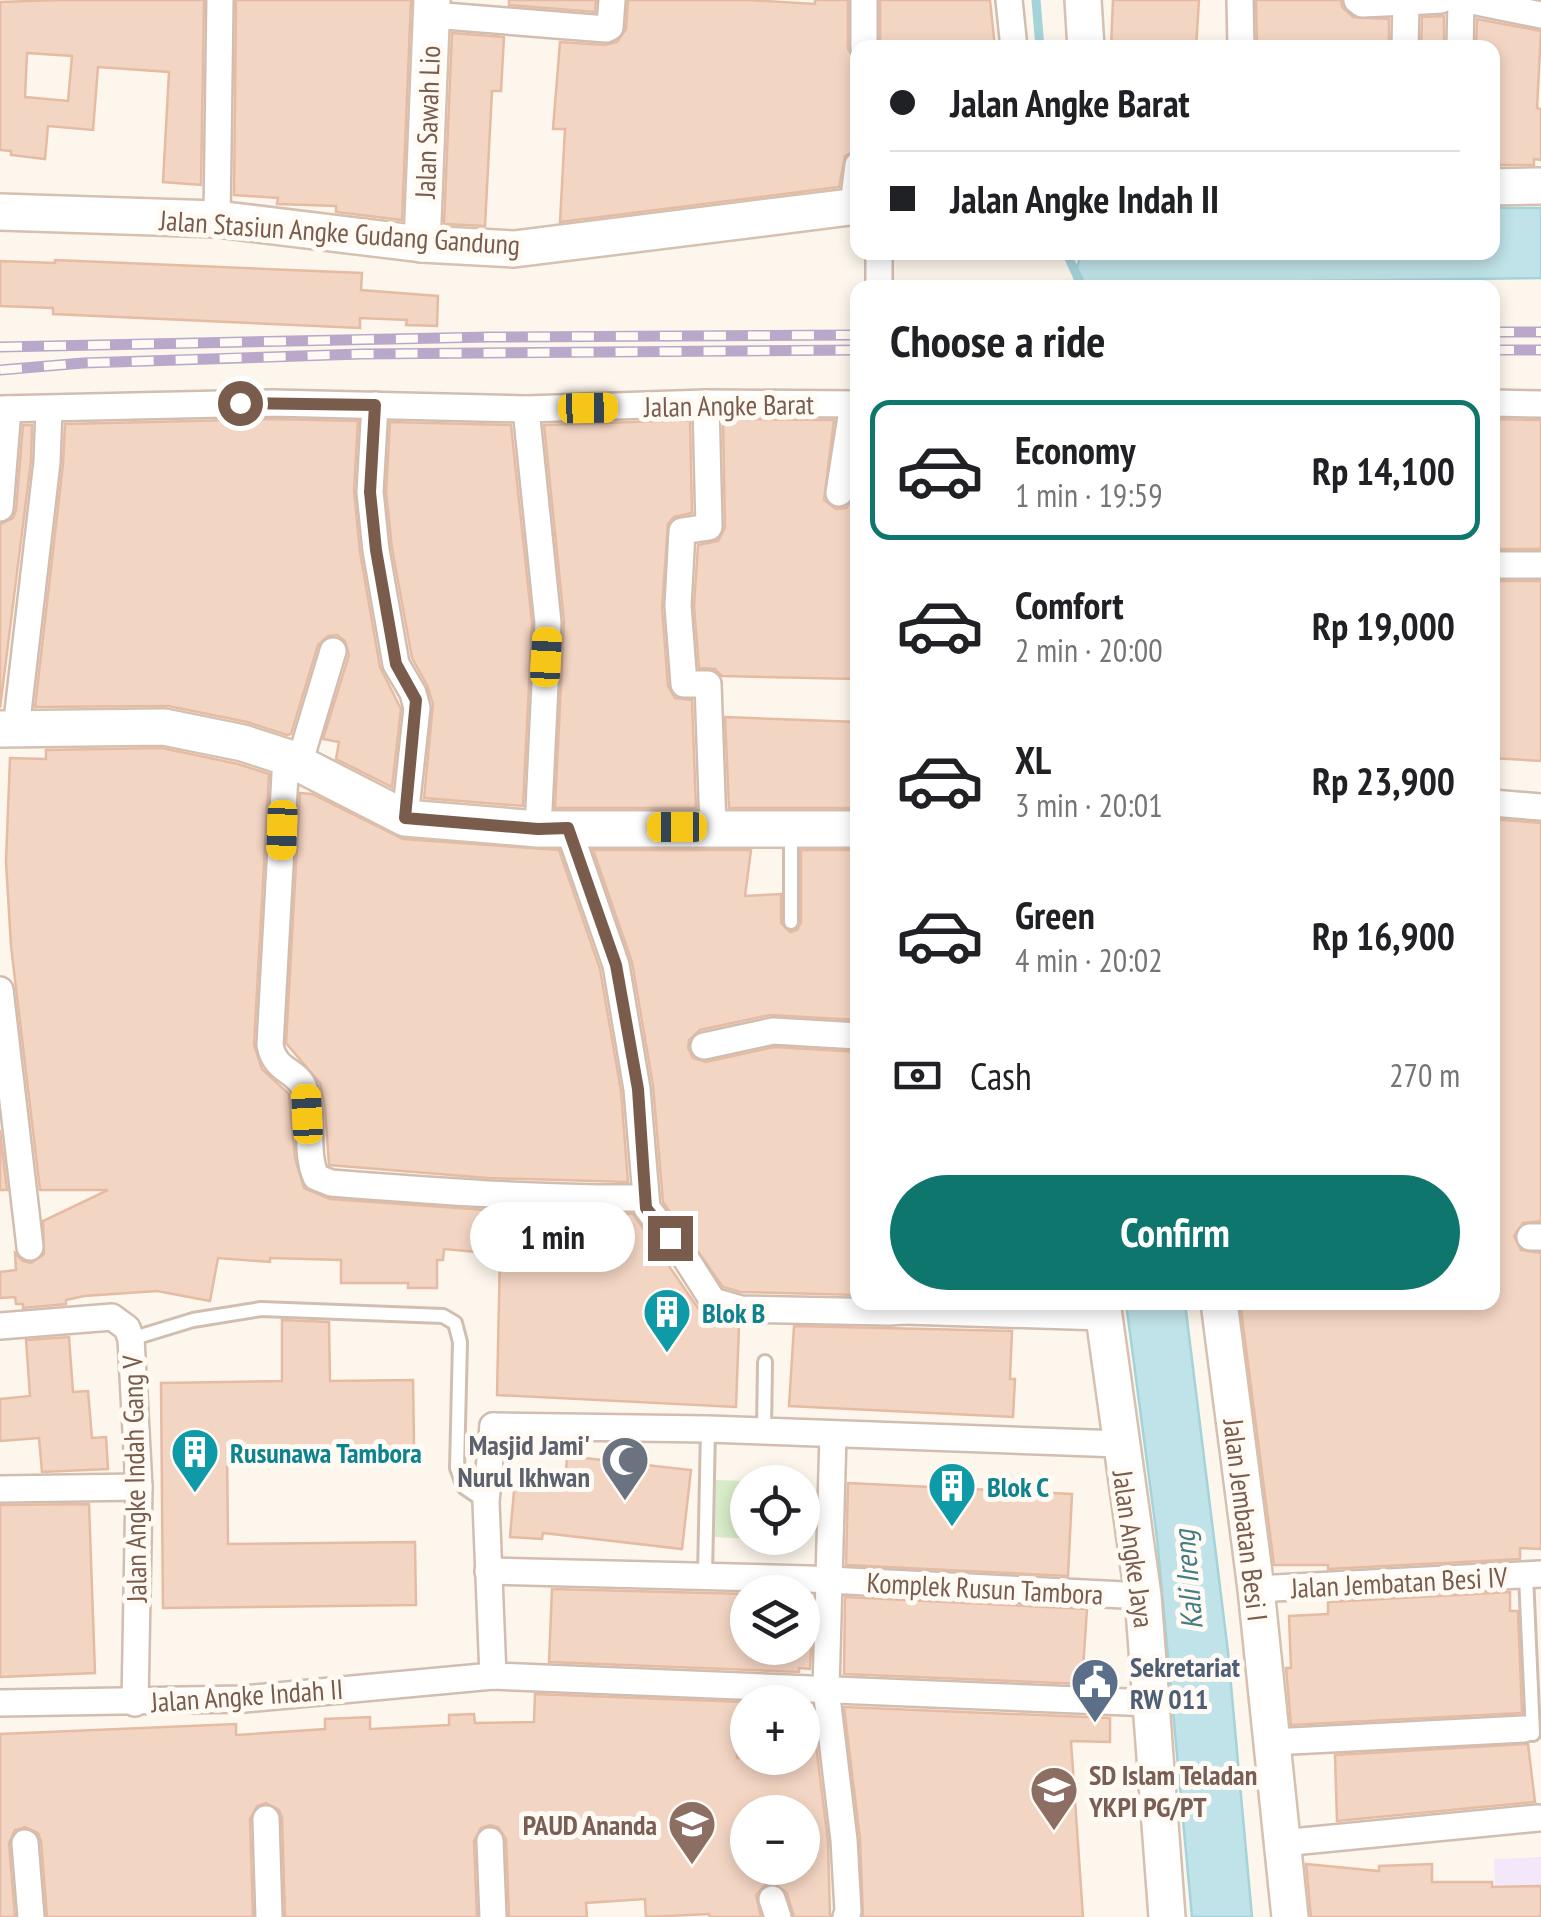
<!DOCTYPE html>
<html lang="en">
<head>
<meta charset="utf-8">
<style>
	:root { --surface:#fff; --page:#f6f6f6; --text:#202124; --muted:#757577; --line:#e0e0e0; --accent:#0f766e }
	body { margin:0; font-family:"PT Sans Narrow",sans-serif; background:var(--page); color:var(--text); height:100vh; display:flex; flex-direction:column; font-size:38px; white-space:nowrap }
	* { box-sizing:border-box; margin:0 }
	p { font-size:32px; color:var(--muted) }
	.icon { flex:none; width:55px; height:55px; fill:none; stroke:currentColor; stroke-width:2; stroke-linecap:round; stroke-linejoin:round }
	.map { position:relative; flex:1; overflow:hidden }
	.sheet { position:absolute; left:850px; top:280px; width:650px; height:1030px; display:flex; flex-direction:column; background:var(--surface); border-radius:20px; box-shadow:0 5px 15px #0003 }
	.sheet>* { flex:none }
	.banner { position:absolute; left:850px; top:40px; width:650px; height:220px; border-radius:20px; box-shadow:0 5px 15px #0003; display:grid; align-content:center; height:220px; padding:0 40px; background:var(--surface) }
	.tools { position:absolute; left:730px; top:1465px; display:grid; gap:20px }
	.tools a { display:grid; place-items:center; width:90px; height:90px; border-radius:50%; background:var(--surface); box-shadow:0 5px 15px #0003; font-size:50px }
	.end { position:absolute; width:45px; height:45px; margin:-22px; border:12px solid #7a5c4d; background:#fff; box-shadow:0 0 0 5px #fff }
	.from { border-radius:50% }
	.bubble { position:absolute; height:70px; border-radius:35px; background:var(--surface); box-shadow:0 5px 15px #0003; font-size:32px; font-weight:600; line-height:70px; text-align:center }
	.car { position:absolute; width:30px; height:60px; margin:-30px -15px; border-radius:12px; box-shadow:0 0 8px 2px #0007; background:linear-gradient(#f5c518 24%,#345 0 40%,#f5c518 0 76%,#345 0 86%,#f5c518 0) }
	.banner b { display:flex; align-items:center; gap:35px; height:95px; font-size:38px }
	.banner b+b { border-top:2px solid var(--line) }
	.banner i { width:25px; height:25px; background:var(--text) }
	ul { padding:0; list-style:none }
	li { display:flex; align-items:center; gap:30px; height:140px; margin:0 20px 15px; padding:0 20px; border:5px solid transparent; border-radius:20px }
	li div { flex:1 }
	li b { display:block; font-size:38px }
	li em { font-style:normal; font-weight:600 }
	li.active { border-color:var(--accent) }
	li>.icon { width:90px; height:90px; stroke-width:1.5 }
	h2 { padding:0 40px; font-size:45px; line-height:120px }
	.pay { display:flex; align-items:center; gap:25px; height:110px; padding:0 40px; font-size:38px }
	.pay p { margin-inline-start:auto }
	.cta { display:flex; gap:20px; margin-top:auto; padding:20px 40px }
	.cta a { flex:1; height:115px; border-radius:60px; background:var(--accent); color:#fff; font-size:40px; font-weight:600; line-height:115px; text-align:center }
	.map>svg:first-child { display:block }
</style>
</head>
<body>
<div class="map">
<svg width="1541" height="1917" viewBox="0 0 1541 1917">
	<rect width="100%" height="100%" fill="#fdf6ec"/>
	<path fill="#f3e8fa" d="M 1541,1857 L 1541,1917 L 1496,1917 L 1494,1859 Z"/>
	<path fill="#d8ecc9" d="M 715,1480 L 783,1482 L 748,1482 L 748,1538 L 802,1538 L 803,1483 L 807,1483 L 805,1541 L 713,1537 Z"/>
	<g fill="#bfe3e8" stroke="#a5d3da" stroke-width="2.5">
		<path d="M 1493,208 L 1541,208 L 1541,278 L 1152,283 L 1141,287 L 1073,287 L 1079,260 L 1086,253 L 1492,252 Z"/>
		<path d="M 1126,1303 L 1185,1303 L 1228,1652 L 1252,1917 L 1192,1917 L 1157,1538 Z"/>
	</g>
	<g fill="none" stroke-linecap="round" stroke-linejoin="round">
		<g stroke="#a5d3da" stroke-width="9">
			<path d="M 1036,0 L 1040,48"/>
			<path d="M 1066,252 L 1080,282"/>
		</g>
	</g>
	<g fill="#f3d5c3" stroke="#e6bba3" stroke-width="2.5" fill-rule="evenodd">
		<path d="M 59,0 L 204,0 L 201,185 L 163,182 L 169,72 L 98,67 L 93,130 L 48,126 L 45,159 L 11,155 L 11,151 L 0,150 L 0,2 ZM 27,53 L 72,56 L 68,101 L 25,97 Z"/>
		<path d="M 236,0 L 411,0 L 402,220 L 336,212 L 336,206 L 277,204 L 278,198 L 234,195 Z"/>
		<path d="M 509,0 L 596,0 L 595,12 L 509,5 Z"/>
		<path d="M 628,0 L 748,0 L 815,4 L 815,0 L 848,0 L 848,49 L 858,63 L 858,149 L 845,156 L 839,187 L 560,222 L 565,129 L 553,129 L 560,42 L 605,45 L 617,42 L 626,29 Z"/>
		<path d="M 880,0 L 990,0 L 995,48 L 880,45 Z"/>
		<path d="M 1113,0 L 1199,0 L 1196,48 L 1111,48 Z"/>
		<path d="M 1256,0 L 1341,0 L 1342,7 L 1353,17 L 1389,19 L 1389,46 L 1257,48 Z"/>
		<path d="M 1444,16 L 1444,48 L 1421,48 L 1422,17 Z"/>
		<path d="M 1477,19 L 1541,31 L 1537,108 L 1541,109 L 1541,160 L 1534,159 L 1534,165 L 1492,165 L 1492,48 L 1476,48 Z"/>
		<path d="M 452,33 L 504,37 L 501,91 L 492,91 L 485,226 L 444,224 Z"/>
		<path d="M 55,260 L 362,273 L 361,290 L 438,296 L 437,326 L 406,325 L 407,320 L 360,318 L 360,328 L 53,314 L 53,308 L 0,306 L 0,261 L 55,263 Z"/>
		<path d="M 272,419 L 358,421 L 354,491 L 360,552 L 380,667 L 401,709 L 392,787 L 336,759 L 339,742 L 323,739 L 349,655 L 345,641 L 337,635 L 328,636 L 318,645 L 291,734 L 287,735 L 247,722 L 168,706 L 35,707 L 63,464 L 65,424 Z"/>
		<path d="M 723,419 L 834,420 L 824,500 L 836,509 L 846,508 L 855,496 L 858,480 L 858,679 L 722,676 L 715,669 L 699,668 L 694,606 L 698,545 L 718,541 L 725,528 Z"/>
		<path d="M 1492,419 L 1541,420 L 1541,549 L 1492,549 Z"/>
		<path d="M 690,420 L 692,513 L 674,517 L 668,524 L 662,607 L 668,686 L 675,698 L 692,700 L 696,808 L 555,808 L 564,621 L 544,425 Z"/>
		<path d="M 390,422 L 511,425 L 532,623 L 523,806 L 424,798 L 433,704 L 427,685 L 412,658 L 392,548 L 386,492 Z"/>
		<path d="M 23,425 L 32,425 L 31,461 L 0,708 L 0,524 L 13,518 L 16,510 Z"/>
		<path d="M 1492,581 L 1541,581 L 1541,761 L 1492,758 Z"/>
		<path d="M 725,717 L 858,722 L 858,808 L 729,808 Z"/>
		<path d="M 162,748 L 238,764 L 269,774 L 254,1045 L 262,1069 L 289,1094 L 295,1158 L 304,1188 L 330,1199 L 486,1210 L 633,1214 L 700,1311 L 709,1317 L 739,1325 L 736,1407 L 497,1395 L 500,1254 L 444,1249 L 443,1260 L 437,1260 L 437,1288 L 408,1288 L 408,1283 L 341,1283 L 341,1260 L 270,1258 L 270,1262 L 218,1258 L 210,1301 L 157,1291 L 84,1296 L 66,1300 L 66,1304 L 23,1308 L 23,1304 L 16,1304 L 15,1297 L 0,1298 L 0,1272 L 16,1270 L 15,1253 L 23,1261 L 31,1263 L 44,1254 L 43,1221 L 108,1190 L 40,1190 L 11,946 L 6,862 L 10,758 L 46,759 L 46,750 Z"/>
		<path d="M 300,793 L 312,794 L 403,839 L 559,850 L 600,969 L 621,1091 L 628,1182 L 488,1178 L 329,1165 L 325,1107 L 320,1083 L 286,1043 Z"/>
		<path d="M 1492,819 L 1541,823 L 1541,1221 L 1523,1223 L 1514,1236 L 1521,1250 L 1541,1253 L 1541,1549 L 1520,1548 L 1520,1559 L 1328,1569 L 1328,1565 L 1274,1565 L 1240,1302 L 1492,1302 Z"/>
		<path d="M 593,850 L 751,850 L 745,896 L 781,894 L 781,923 L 790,932 L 797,930 L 801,923 L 801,850 L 858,850 L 858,1020 L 770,1015 L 700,1030 L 689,1040 L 688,1048 L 693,1058 L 706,1062 L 774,1047 L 858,1052 L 858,1295 L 741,1292 L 723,1287 L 663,1202 L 653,1086 L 632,962 Z"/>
		<path d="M 0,1130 L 7,1190 L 0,1190 Z"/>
		<path d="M 282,1320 L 329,1322 L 330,1381 L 413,1380 L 414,1446 L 227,1448 L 228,1544 L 415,1542 L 416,1605 L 163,1608 L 161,1383 L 282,1381 Z"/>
		<path d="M 794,1326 L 1012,1331 L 1010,1379 L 1015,1379 L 1013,1417 L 789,1406 Z"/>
		<path d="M 69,1337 L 73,1392 L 88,1391 L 92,1438 L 106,1437 L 108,1469 L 42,1472 L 39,1438 L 0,1441 L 0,1399 L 30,1396 L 26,1340 Z"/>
		<path d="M 567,1456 L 691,1470 L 682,1549 L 543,1533 L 542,1539 L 510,1537 L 516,1468 L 566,1471 Z"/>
		<path d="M 848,1483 L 1072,1494 L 1068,1576 L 846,1565 Z"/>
		<path d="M 89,1504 L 95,1673 L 0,1677 L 0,1505 Z"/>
		<path d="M 552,1589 L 748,1594 L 748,1648 L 811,1648 L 810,1669 L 799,1668 L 799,1672 L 549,1662 Z"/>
		<path d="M 1510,1592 L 1510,1611 L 1518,1611 L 1522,1713 L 1291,1725 L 1286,1668 L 1291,1668 L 1289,1616 L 1328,1614 L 1328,1602 Z"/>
		<path d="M 845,1597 L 1087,1609 L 1082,1684 L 844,1674 Z"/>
		<path d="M 535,1694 L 743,1702 L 742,1712 L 736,1712 L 737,1758 L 802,1758 L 802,1721 L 813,1721 L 828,1841 L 830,1917 L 794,1917 L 787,1893 L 774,1883 L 766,1884 L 756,1895 L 761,1917 L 710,1917 L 709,1914 L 646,1917 L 645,1899 L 586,1903 L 587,1917 L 509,1917 L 506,1839 L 498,1827 L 490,1825 L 481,1828 L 474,1841 L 477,1917 L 285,1917 L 282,1818 L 279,1810 L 266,1803 L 257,1806 L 250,1819 L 253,1917 L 47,1917 L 41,1841 L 38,1833 L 25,1827 L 15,1830 L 9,1843 L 15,1917 L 0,1917 L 0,1734 L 236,1724 L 236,1735 L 325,1729 L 325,1719 L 370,1717 L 370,1729 L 449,1725 L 449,1715 L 474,1714 L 475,1723 L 534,1722 ZM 748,1812 L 802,1812 L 802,1868 L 748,1868 Z"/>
		<path d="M 844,1707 L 1110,1718 L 1110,1742 L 1071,1741 L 1083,1917 L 863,1917 L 860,1839 Z"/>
		<path d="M 1528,1744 L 1535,1802 L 1337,1821 L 1335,1755 Z"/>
		<path d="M 1306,1864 L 1379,1871 L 1379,1866 L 1432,1864 L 1432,1882 L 1492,1882 L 1492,1887 L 1541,1886 L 1541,1917 L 1311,1917 Z"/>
	</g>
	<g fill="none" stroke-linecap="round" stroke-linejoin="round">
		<g stroke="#d1beb0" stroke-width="18">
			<g id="lane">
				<path d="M 791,922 L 791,830"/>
				<path d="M 131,1339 L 193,1320 L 261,1309 L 443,1316 L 455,1323 L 460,1342 L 457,1468 L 464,1487 L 486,1502"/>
				<path d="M 764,1431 L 765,1362"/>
				<path d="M 705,1575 L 708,1429"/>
				<path d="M 1526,1576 L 1533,1734"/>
			</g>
		</g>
		<g stroke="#d1beb0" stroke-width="30">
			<g id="street">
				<path d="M 864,0 L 864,48"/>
				<path d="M 1009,0 L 1014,48"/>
				<path d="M 1240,0 L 1241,48"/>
				<path d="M 1357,0 L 1362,4 L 1406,2"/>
				<path d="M 1467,0 L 1541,15"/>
				<path d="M 432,15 L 606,29 L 610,27 L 612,0"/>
				<path d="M 1405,48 L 1406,2 L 1441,0"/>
				<path d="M 1460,48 L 1461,0"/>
				<path d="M 853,206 L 858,165"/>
				<path d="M 217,219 L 220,0"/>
				<path d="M 879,288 L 879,252"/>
				<path d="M 706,403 L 709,527 L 682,531 L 678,606 L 684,684 L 708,684 L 713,826"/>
				<path d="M 1492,403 L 1541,404"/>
				<path d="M 375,405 L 370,492 L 376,550 L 396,664 L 413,693 L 417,708 L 405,818"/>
				<path d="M 0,409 L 272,403 L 526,409 L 706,403 L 858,404"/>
				<path d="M 526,409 L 548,623 L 538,829"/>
				<path d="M 839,493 L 853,404"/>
				<path d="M 0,508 L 8,409"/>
				<path d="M 1492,565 L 1541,565"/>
				<path d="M 16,729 L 47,462 L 49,410"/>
				<path d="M 286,757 L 270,1045 C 275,1072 296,1069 304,1088 C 315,1115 304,1150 316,1177 L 331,1183 C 435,1191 539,1199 644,1198"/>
				<path d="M 299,764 L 333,651"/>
				<path d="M 1492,803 L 1541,807"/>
				<path d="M 568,827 L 616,965 L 637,1089 L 647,1208 L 683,1254 L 713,1301 L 741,1309 L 889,1312 L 905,1311 L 904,1302"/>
				<path d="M 0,990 L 30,1247"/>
				<path d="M 704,1046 L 773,1031 L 858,1036"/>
				<path d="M 1530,1237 L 1541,1237"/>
				<path d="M 905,1311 L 1103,1317"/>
				<path d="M 0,1326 L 112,1317 L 127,1328 L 131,1339 L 139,1487 L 135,1703"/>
				<path d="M 493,1426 L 708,1429 L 1120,1444"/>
				<path d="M 833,1434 L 826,1689 L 844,1840 L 848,1911 L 846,1917"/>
				<path d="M 0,1489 L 139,1487"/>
				<path d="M 488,1571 L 809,1579 L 1143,1596"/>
				<path d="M 1256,1589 L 1541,1574"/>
				<path d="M 493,1676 L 486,1502 L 493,1426"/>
				<path d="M 0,1703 L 244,1699 L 493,1676 L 1152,1703"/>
				<path d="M 1272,1742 L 1524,1729"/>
				<path d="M 266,1819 L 269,1917"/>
				<path d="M 490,1841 L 493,1917"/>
				<path d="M 25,1843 L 31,1917"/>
				<path d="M 1282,1843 L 1538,1818"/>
				<path d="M 772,1899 L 778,1917"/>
			</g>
		</g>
		<g stroke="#d6c0b0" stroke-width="40">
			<g id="secondary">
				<path d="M 1083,0 L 1086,48"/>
				<path d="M 1492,187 L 1541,186"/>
				<path d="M 0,212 L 217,219 L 422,244 L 514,249 L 858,206"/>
				<path d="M 422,244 L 432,0"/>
				<path d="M 0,729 L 164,727 L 243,743 L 286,757 L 405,818 L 538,829 L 858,829"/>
				<path d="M 1102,1302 L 1143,1596 L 1167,1917"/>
				<path d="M 1219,1302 L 1256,1589 L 1290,1917"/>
			</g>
		</g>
		<use href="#lane" stroke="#fff" stroke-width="12"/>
		<use href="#street" stroke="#fff" stroke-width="25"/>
		<use href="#secondary" stroke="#fff" stroke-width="35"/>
		<g stroke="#b9a8c9" stroke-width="11">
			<g id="rail">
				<path d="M 1492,332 L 1541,332"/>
				<path d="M 0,347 L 490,337 L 858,335"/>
				<path d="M 1492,350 L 1541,350"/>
				<path d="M 0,370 L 83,363 L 361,354 L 858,350"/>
			</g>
		</g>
		<use href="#rail" stroke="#fffaf3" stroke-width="8" stroke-dasharray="22" stroke-linecap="butt"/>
	</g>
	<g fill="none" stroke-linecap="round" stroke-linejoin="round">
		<path stroke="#7a5c4d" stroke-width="12" d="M 240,403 L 375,405 L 370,492 L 376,550 L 396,664 L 416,700 L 405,818 L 538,829 L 568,828 L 616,965 L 638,1089 L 646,1208 L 670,1238"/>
	</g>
	<defs>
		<g id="building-pin" transform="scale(2.5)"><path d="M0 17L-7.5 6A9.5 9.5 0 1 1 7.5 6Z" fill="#0f9aa8" stroke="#fffaf3"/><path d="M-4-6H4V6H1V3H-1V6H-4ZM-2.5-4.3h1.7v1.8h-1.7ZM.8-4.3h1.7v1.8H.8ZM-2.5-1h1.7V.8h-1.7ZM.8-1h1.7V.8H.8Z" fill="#fff"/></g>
		<g id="mosque-pin" transform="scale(2.5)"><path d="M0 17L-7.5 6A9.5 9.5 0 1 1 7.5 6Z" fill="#6b7280" stroke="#fffaf3"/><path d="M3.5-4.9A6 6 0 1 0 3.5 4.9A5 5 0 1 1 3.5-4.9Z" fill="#fff"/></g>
		<g id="civic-pin" transform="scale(2.5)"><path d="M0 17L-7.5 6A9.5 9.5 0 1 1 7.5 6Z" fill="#5c6f8a" stroke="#fffaf3"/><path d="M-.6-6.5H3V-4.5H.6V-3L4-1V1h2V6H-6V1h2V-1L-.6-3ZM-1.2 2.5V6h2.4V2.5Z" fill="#fff"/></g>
		<g id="school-pin" transform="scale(2.5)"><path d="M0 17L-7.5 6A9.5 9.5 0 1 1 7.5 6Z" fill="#8d6e63" stroke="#fffaf3"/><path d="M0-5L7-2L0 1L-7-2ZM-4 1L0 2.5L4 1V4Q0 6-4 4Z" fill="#fff"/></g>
	</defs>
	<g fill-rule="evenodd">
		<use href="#building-pin" x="667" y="1312"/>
		<use href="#building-pin" x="195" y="1452"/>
		<use href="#mosque-pin" x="625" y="1460"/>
		<use href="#building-pin" x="952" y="1486"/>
		<use href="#civic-pin" x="1095" y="1682"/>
		<use href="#school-pin" x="1054" y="1790"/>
		<use href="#school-pin" x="692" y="1824"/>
	</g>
	<g text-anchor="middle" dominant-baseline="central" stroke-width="10" stroke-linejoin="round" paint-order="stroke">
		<g font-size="28" fill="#7a5c4d" stroke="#fffaf3">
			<text transform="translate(427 122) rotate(-88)">Jalan Sawah Lio</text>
			<text transform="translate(340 232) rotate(4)">Jalan Stasiun Angke Gudang Gandung</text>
			<text transform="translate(729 405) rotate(-1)">Jalan Angke Barat</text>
			<text transform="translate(134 1479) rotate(-91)">Jalan Angke Indah Gang V</text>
			<text transform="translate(1246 1520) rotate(83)">Jalan Jembatan Besi I</text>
			<text transform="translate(1134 1549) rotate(82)">Jalan Angke Jaya</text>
			<text transform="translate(1399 1582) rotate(-3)">Jalan Jembatan Besi IV</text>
			<text transform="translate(985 1588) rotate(3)">Komplek Rusun Tambora</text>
			<text transform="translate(247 1695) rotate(-4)">Jalan Angke Indah II</text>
		</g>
		<g font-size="28" font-weight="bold" fill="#0d838f" stroke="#fffaf3" text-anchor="start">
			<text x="702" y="1312">Blok B</text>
			<text x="230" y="1452">Rusunawa Tambora</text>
			<text x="987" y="1486">Blok C</text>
		</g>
		<g font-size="28" font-weight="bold" fill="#5b616d" stroke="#fffaf3" text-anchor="end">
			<text x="590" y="1444">Masjid Jami'<tspan x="590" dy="32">Nurul Ikhwan</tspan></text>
		</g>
		<g font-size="28" font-weight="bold" fill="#4e5e75" stroke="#fffaf3" text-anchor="start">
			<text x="1130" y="1666">Sekretariat<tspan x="1130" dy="32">RW 011</tspan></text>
		</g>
		<g font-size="28" font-weight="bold" fill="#785e54" stroke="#fffaf3" text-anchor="start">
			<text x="1089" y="1774">SD Islam Teladan<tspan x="1089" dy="32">YKPI PG/PT</tspan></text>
			<text x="657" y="1824" text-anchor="end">PAUD Ananda</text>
		</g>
		<g font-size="30" font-style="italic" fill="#437c86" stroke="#fffaf3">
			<text transform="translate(1187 1580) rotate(-95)">Kali Ireng</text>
		</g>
	</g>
</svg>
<div class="tools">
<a><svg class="icon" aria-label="locate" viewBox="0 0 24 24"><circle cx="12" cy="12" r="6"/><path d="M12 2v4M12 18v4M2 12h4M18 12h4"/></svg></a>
<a><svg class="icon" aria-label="layers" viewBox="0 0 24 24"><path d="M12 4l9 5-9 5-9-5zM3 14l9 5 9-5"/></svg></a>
<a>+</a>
<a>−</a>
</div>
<i class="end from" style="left:240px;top:403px"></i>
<i class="end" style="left:670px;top:1238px"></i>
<div class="bubble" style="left:470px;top:1202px;width:165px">1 min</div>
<i class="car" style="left:588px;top:408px;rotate:89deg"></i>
<i class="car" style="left:546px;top:657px;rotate:3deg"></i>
<i class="car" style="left:677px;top:827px;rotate:270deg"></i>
<i class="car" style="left:282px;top:830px;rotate:182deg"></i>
<i class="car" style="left:307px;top:1114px;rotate:357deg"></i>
<div class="banner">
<b><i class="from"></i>Jalan Angke Barat</b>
<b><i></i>Jalan Angke Indah II</b>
</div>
<section class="sheet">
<h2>Choose a ride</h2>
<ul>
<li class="active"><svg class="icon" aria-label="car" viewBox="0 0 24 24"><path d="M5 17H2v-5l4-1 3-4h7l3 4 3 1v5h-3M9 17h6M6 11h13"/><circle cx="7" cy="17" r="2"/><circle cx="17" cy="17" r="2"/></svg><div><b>Economy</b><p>1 min · 19:59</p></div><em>Rp 14,100</em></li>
<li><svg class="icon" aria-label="car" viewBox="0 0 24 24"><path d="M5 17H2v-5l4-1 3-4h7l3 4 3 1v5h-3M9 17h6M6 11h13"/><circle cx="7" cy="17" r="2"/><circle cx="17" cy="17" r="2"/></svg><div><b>Comfort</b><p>2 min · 20:00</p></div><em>Rp 19,000</em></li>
<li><svg class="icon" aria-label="car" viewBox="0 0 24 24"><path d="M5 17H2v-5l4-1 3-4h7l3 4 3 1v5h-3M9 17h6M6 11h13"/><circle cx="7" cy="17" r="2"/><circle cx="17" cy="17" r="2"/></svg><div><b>XL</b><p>3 min · 20:01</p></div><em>Rp 23,900</em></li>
<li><svg class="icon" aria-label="car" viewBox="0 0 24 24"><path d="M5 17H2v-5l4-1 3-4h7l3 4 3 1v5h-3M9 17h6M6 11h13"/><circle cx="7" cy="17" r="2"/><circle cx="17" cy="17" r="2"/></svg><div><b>Green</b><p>4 min · 20:02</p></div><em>Rp 16,900</em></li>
</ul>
<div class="pay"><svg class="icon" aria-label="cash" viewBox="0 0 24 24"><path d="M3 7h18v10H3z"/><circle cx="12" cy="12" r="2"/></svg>Cash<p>270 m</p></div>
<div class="cta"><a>Confirm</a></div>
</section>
</div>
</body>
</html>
